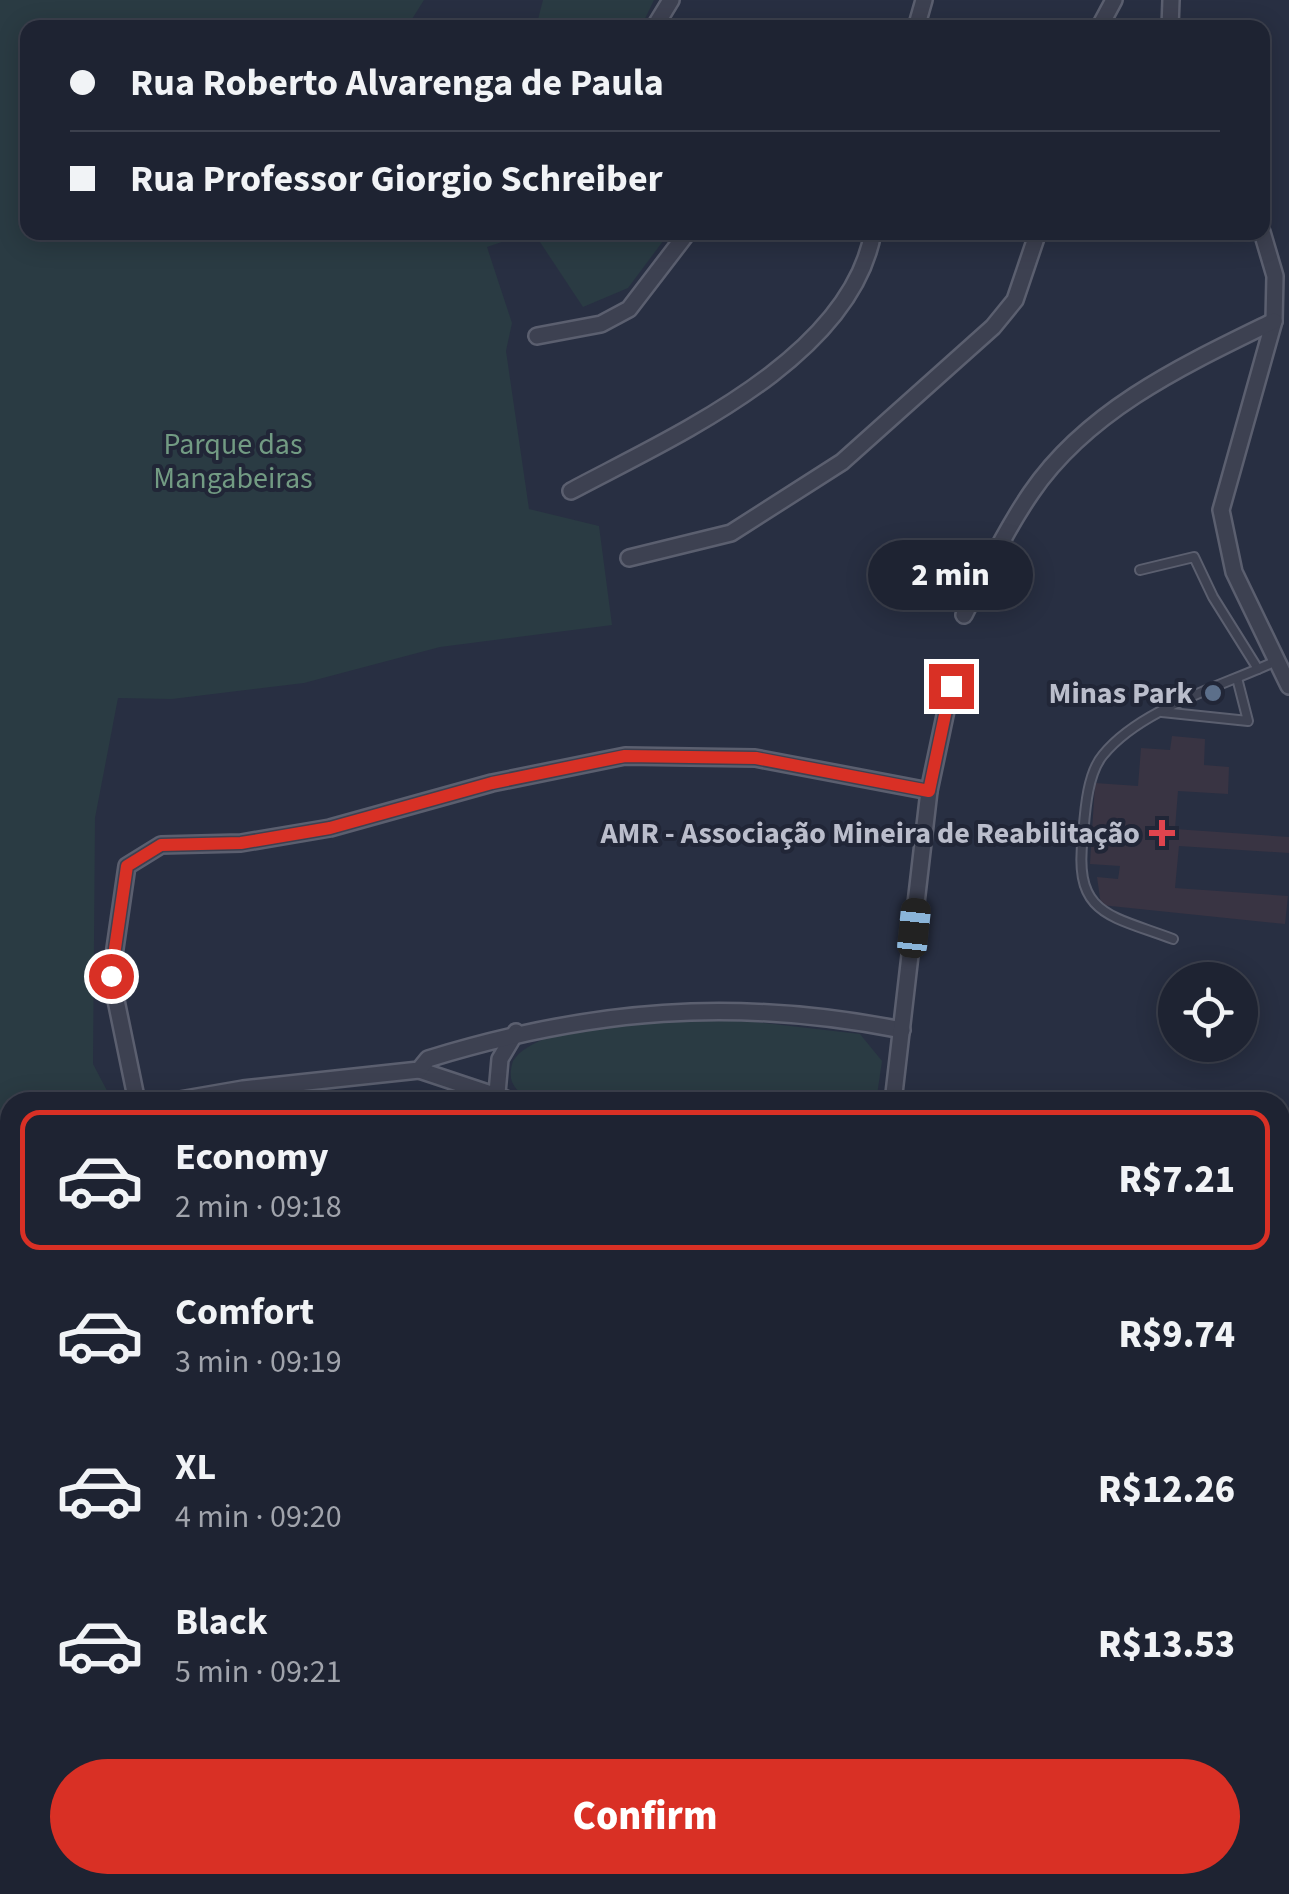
<!DOCTYPE html>
<html lang="en">
<head>
<meta charset="utf-8">
<style>
	:root { --surface:#1e2332; --page:#2b2f3e; --text:#f1f3f6; --muted:#a1a4ac; --line:#3c404d; --accent:#d93025 }
	body { margin:0; font-family:"Source Sans 3",sans-serif; background:var(--page); color:var(--text); height:100vh; display:flex; flex-direction:column; font-size:38px; white-space:nowrap }
	* { box-sizing:border-box; margin:0 }
	p { font-size:32px; color:var(--muted) }
	.icon { flex:none; width:55px; height:55px; fill:none; stroke:currentColor; stroke-width:2; stroke-linecap:round; stroke-linejoin:round }
	.map { position:relative; flex:1; overflow:hidden }
	.drawer { position:absolute; left:0px; top:1092px; width:1290px; height:802px; display:flex; flex-direction:column; background:var(--surface); border-radius:30px 30px 0 0; box-shadow:0 5px 25px #0003,0 0 0 2px var(--line) }
	.drawer>* { flex:none }
	.banner { position:absolute; left:20px; top:20px; width:1250px; height:220px; border-radius:20px; box-shadow:0 5px 25px #0003,0 0 0 2px var(--line); display:grid; align-content:center; height:220px; padding:0 50px; background:var(--surface) }
	.buttons { position:absolute; left:1158px; top:962px; display:grid; gap:20px }
	.buttons a { display:grid; place-items:center; width:100px; height:100px; border-radius:50%; background:var(--surface); box-shadow:0 5px 25px #0003,0 0 0 2px var(--line); font-size:50px }
	.end { position:absolute; width:45px; height:45px; margin:-22px; border:12px solid #d93025; background:#fff; box-shadow:0 0 0 5px #fff }
	.from { border-radius:50% }
	.bubble { position:absolute; height:70px; border-radius:35px; background:var(--surface); box-shadow:0 5px 25px #0003,0 0 0 2px var(--line); font-size:32px; font-weight:800; line-height:70px; text-align:center }
	.car { position:absolute; width:30px; height:60px; margin:-30px -15px; border-radius:12px; box-shadow:0 0 8px 2px #0007; background:linear-gradient(#222 24%,#8ab4d8 0 40%,#222 0 76%,#8ab4d8 0 86%,#222 0) }
	.banner b { display:flex; align-items:center; gap:35px; height:95px; font-size:38px }
	.banner b+b { border-top:2px solid var(--line) }
	.banner i { width:25px; height:25px; background:var(--text) }
	ul { padding:18px 0 0; list-style:none }
	li { display:flex; align-items:center; gap:30px; height:140px; margin:0 20px 15px; padding:0 30px; border:5px solid transparent; border-radius:20px }
	li div { flex:1 }
	li b { display:block; font-size:38px }
	li em { font-style:normal; font-weight:800 }
	li.on { border-color:var(--accent) }
	li>.icon { width:90px; height:90px; stroke-width:1.5 }
	.button { display:flex; gap:20px; margin-top:auto; padding:20px 50px }
	.button a { flex:1; height:115px; border-radius:60px; background:var(--accent); color:#fff; font-size:40px; font-weight:800; line-height:115px; text-align:center }
	.map>svg:first-child { display:block }
</style>
</head>
<body>
<div class="map">
<svg width="1289" height="1894" viewBox="0 0 1289 1894">
	<rect width="100%" height="100%" fill="#282f42"/>
	<path fill="#393443" d="M 1172,736 L 1205,739 L 1204,765 L 1229,767 L 1228,794 L 1178,791 L 1175,829 L 1289,837 L 1289,853 L 1179,846 L 1175,888 L 1288,896 L 1285,924 L 1101,905 L 1097,877 L 1118,879 L 1120,866 L 1090,864 L 1095,783 L 1138,786 L 1141,748 L 1170,750 Z"/>
	<g fill="#2a3b43">
		<path d="M 0,0 L 424,0 L 407,27 L 28,28 L 28,232 L 529,233 L 487,247 L 512,323 L 506,351 L 529,509 L 599,526 L 612,625 L 440,647 L 304,683 L 172,699 L 118,698 L 95,818 L 93,1064 L 113,1102 L 10,1102 L 10,1605 L 0,1629 Z"/>
		<path d="M 543,0 L 654,0 L 641,27 L 536,27 Z"/>
		<path d="M 534,233 L 669,233 L 628,288 L 583,307 Z"/>
		<path d="M 728,1019 L 860,1034 L 882,1061 L 876,1102 L 533,1102 C 515,1090 506,1083 513,1061 C 539,1019 681,1019 728,1019 Z"/>
		<path d="M 730,1885 L 1138,1885 L 1132,1894 L 739,1894 Z"/>
	</g>
	<g fill="none" stroke-linecap="round" stroke-linejoin="round">
		<path stroke="#3f496a" stroke-width="5" d="M 0,1345 L 10,1346"/>
		<g stroke="#5b5f6f" stroke-width="12">
			<g id="lane">
				<path d="M 1140,570 L 1194,557 L 1213,597 L 1258,669"/>
				<path d="M 1162,712 L 1248,721 L 1237,678"/>
				<path d="M 1173,939 C 1109,915 1073,915 1083,836 C 1085,812 1087,774 1103,755 C 1141,708 1223,686 1276,661"/>
			</g>
		</g>
		<g stroke="#5b5f6f" stroke-width="20">
			<g id="street">
				<path d="M 654,28 L 671,0"/>
				<path d="M 916,28 L 924,0"/>
				<path d="M 1099,28 L 1114,0"/>
				<path d="M 1170,28 L 1171,0"/>
				<path d="M 1262,232 L 1275,276 L 1274,321 L 1221,510 L 1234,572 L 1289,686"/>
				<path d="M 537,336 L 601,324 L 629,309 L 688,232"/>
				<path d="M 571,491 C 672,437 851,359 873,232"/>
				<path d="M 629,558 L 731,533 L 842,462 L 993,327 L 1015,300 L 1038,232"/>
				<path d="M 964,615 C 985,574 1005,531 1031,493 C 1088,409 1186,364 1274,321"/>
				<path d="M 419,1070 L 515,1102"/>
				<path d="M 497,1093 L 500,1059 L 516,1032"/>
				<path d="M 137,1102 L 111,976 L 127,866 L 161,845 L 241,843 L 330,828 L 492,783 L 625,756 L 755,758 L 929,791"/>
				<path d="M 168,1102 L 243,1089 L 419,1070 L 428,1059 C 591,1009 734,997 902,1030"/>
				<path d="M 893,1102 L 929,791 L 951,687"/>
				<path d="M 1280,1593 L 1289,1593"/>
				<path d="M 0,1796 L 10,1796"/>
				<path d="M 1280,1844 L 1289,1862"/>
				<path d="M 150,1885 L 156,1894"/>
				<path d="M 63,1894 L 66,1885"/>
				<path d="M 545,1894 L 560,1885"/>
				<path d="M 1147,1894 L 1153,1885"/>
			</g>
		</g>
		<g stroke="#5b5f6f" stroke-width="25">
			<g id="secondary">
				<path d="M 1280,1185 L 1289,1176"/>
				<path d="M 711,1885 L 720,1894"/>
			</g>
		</g>
		<path stroke="#49585f" stroke-width="2.5" stroke-dasharray="8 8" stroke-linecap="butt" d="M 0,1212 L 10,1220"/>
		<use href="#lane" stroke="#3d4151" stroke-width="8"/>
		<use href="#street" stroke="#3d4151" stroke-width="15"/>
		<use href="#secondary" stroke="#4b5064" stroke-width="20"/>
	</g>
	<g fill="none" stroke-linecap="round" stroke-linejoin="round">
		<path stroke="#d93025" stroke-width="12" d="M 111,976 L 127,866 L 161,845 L 241,843 L 330,828 L 492,783 L 625,756 L 756,758 L 929,791 L 951,686"/>
	</g>
	<circle fill="#5c6f8a" stroke="#212637" stroke-width="4" cx="1213" cy="693" r="10"/>
	<path fill="#e0444e" stroke="#212637" stroke-width="4" d="M1157 818h10v10h10v10h-10v10h-10v-10h-10v-10h10z"/>
	<g text-anchor="middle" dominant-baseline="central" stroke-width="8" stroke-linejoin="round" paint-order="stroke">
		<g font-size="30" fill="#729b83" stroke="#212637">
			<text x="233" y="444">Parque das<tspan x="233" dy="34">Mangabeiras</tspan></text>
		</g>
		<g font-size="30" font-weight="bold" fill="#babdcb" stroke="#212637" text-anchor="end">
			<text x="1193" y="693">Minas Park</text>
			<text x="1140" y="833">AMR - Associação Mineira de Reabilitação</text>
		</g>
	</g>
</svg>
<div class="buttons">
<a><svg class="icon" aria-label="locate" viewBox="0 0 24 24"><circle cx="12" cy="12" r="6"/><path d="M12 2v4M12 18v4M2 12h4M18 12h4"/></svg></a>
</div>
<i class="end from" style="left:111px;top:976px"></i>
<i class="end" style="left:951px;top:686px"></i>
<div class="bubble" style="left:868px;top:540px;width:165px">2 min</div>
<i class="car" style="left:914px;top:928px;rotate:6deg"></i>
<div class="banner">
<b><i class="from"></i>Rua Roberto Alvarenga de Paula</b>
<b><i></i>Rua Professor Giorgio Schreiber</b>
</div>
<section class="drawer">
<ul>
<li class="on"><svg class="icon" aria-label="car" viewBox="0 0 24 24"><path d="M5 17H2v-5l4-1 3-4h7l3 4 3 1v5h-3M9 17h6M6 11h13"/><circle cx="7" cy="17" r="2"/><circle cx="17" cy="17" r="2"/></svg><div><b>Economy</b><p>2 min · 09:18</p></div><em>R$7.21</em></li>
<li><svg class="icon" aria-label="car" viewBox="0 0 24 24"><path d="M5 17H2v-5l4-1 3-4h7l3 4 3 1v5h-3M9 17h6M6 11h13"/><circle cx="7" cy="17" r="2"/><circle cx="17" cy="17" r="2"/></svg><div><b>Comfort</b><p>3 min · 09:19</p></div><em>R$9.74</em></li>
<li><svg class="icon" aria-label="car" viewBox="0 0 24 24"><path d="M5 17H2v-5l4-1 3-4h7l3 4 3 1v5h-3M9 17h6M6 11h13"/><circle cx="7" cy="17" r="2"/><circle cx="17" cy="17" r="2"/></svg><div><b>XL</b><p>4 min · 09:20</p></div><em>R$12.26</em></li>
<li><svg class="icon" aria-label="car" viewBox="0 0 24 24"><path d="M5 17H2v-5l4-1 3-4h7l3 4 3 1v5h-3M9 17h6M6 11h13"/><circle cx="7" cy="17" r="2"/><circle cx="17" cy="17" r="2"/></svg><div><b>Black</b><p>5 min · 09:21</p></div><em>R$13.53</em></li>
</ul>
<div class="button"><a>Confirm</a></div>
</section>
</div>
</body>
</html>
